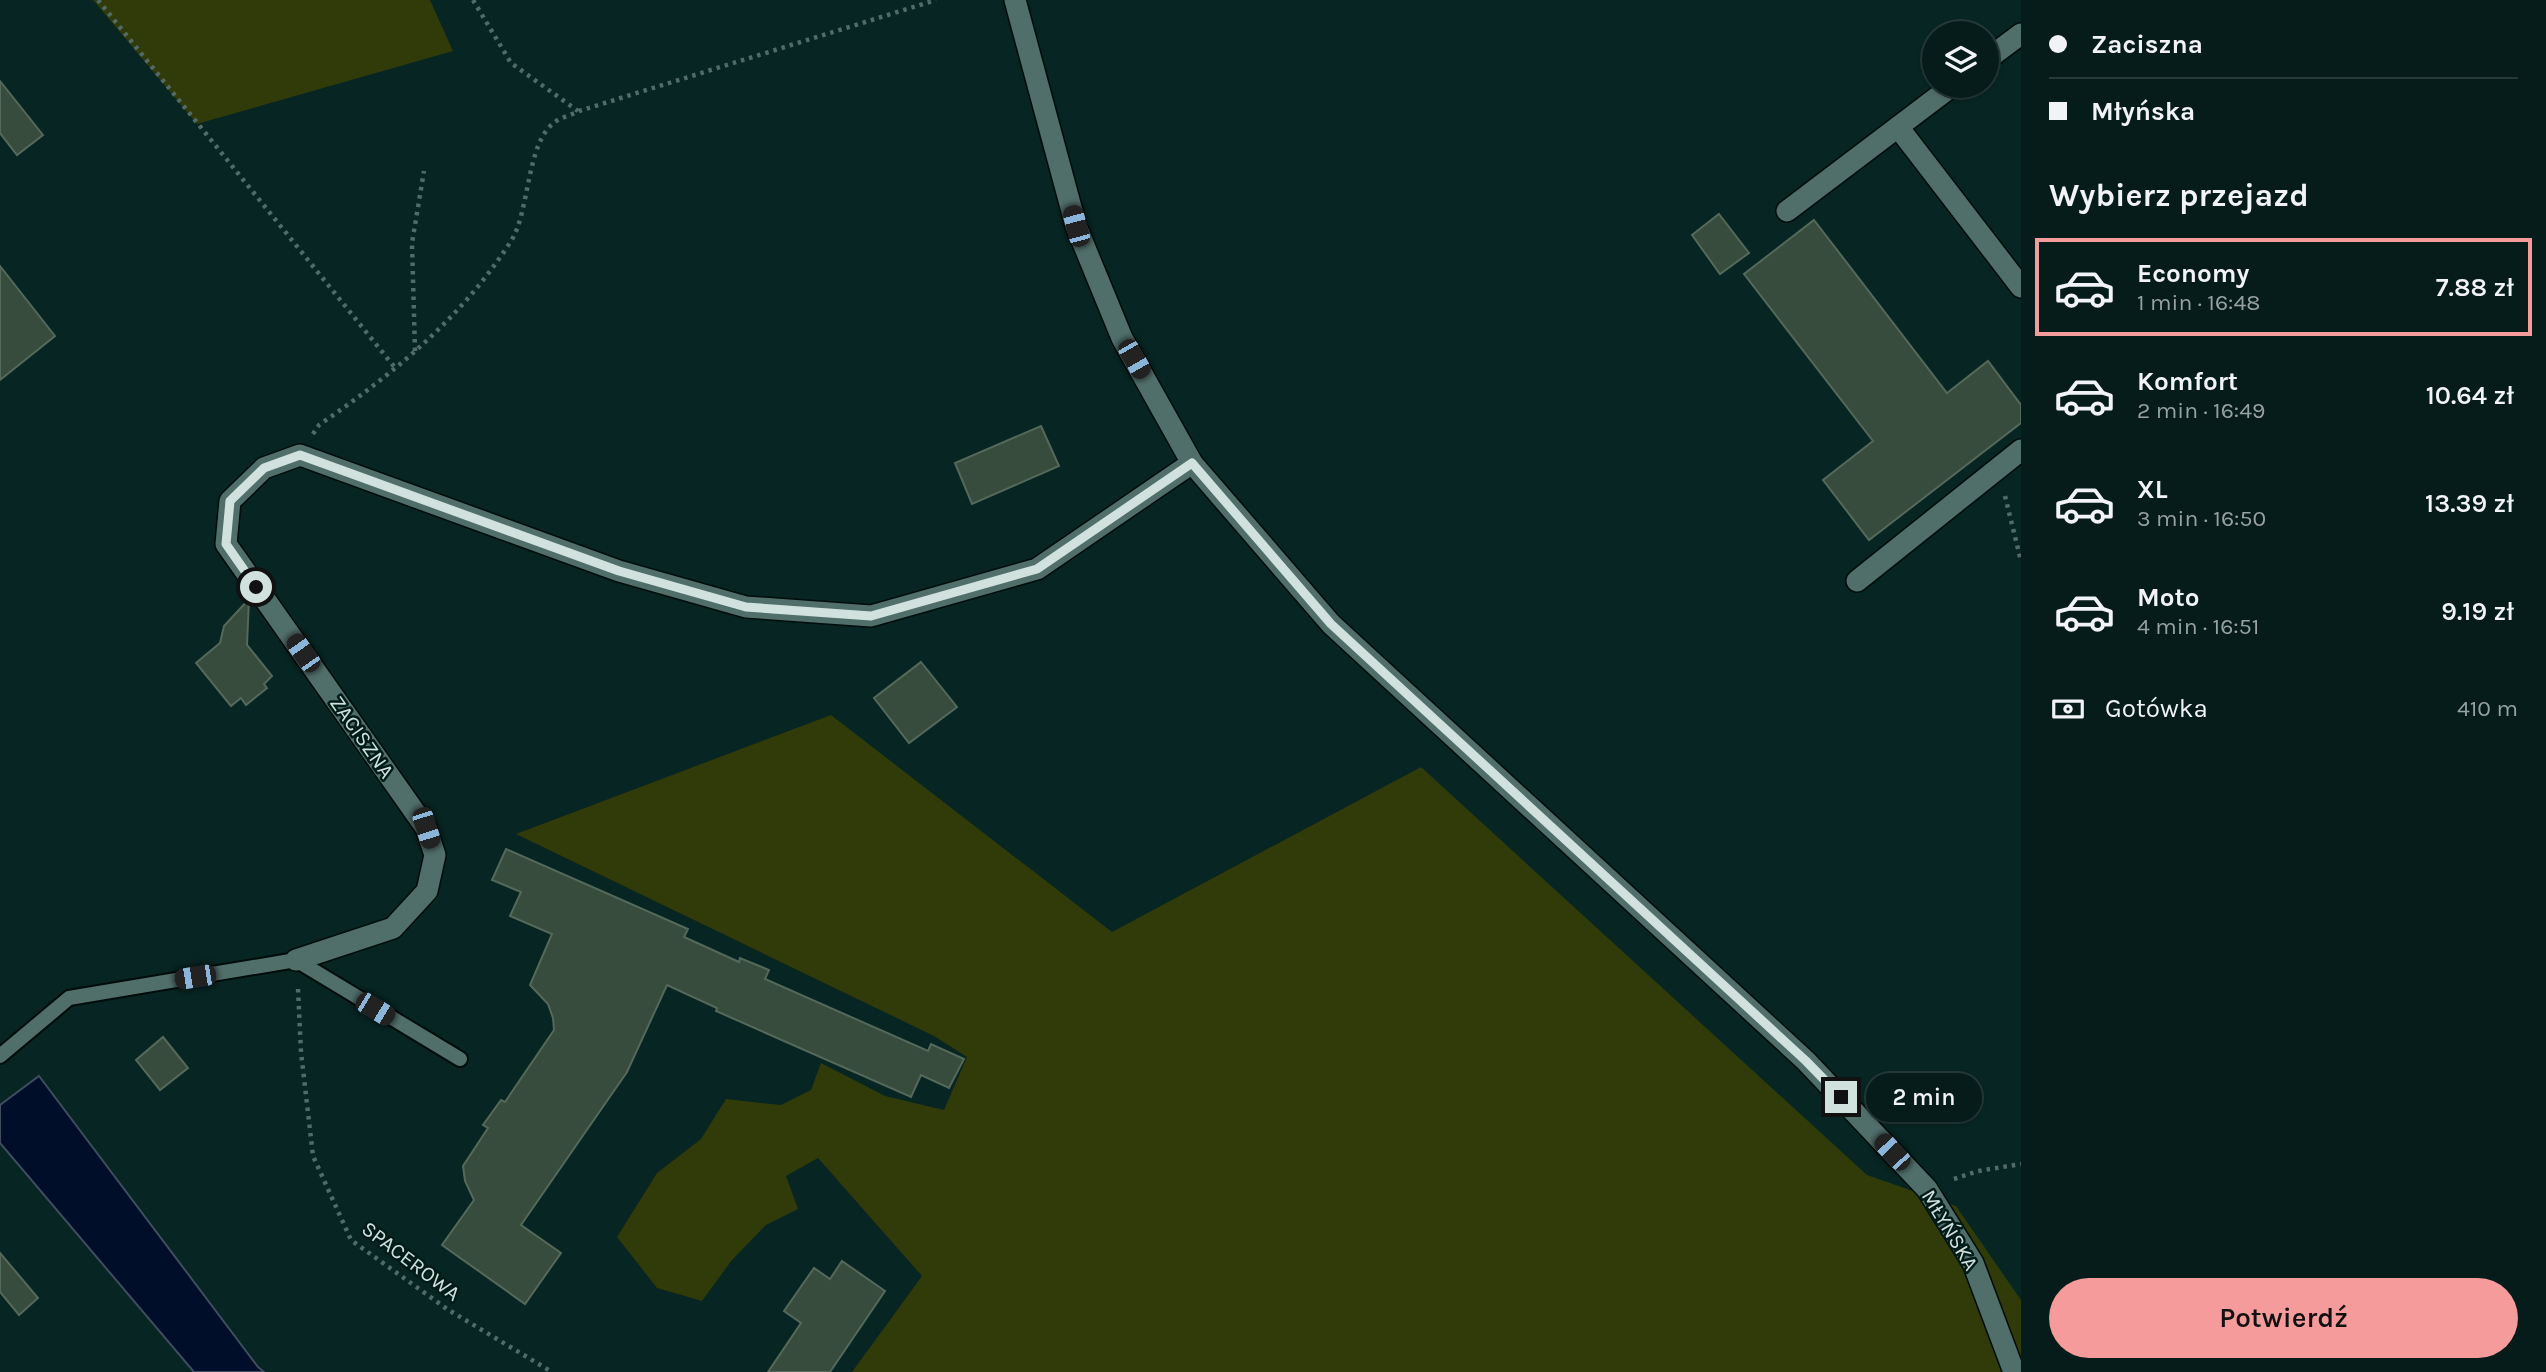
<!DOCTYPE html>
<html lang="pl">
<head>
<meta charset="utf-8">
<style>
	:root { --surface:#051c1a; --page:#0e2523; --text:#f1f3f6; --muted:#97a1a2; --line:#263a39; --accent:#f59b9b }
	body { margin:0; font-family:Karla,sans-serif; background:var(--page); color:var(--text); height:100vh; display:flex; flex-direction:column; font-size:26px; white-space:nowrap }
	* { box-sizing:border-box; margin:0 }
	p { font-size:23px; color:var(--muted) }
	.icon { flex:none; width:38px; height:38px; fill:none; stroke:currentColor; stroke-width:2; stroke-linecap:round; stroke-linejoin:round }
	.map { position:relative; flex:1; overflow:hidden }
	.panel { display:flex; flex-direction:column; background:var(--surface); width:525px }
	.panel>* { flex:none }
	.guide { display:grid; align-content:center; height:154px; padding:0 28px; background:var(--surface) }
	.controls { position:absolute; left:1922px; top:21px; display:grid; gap:14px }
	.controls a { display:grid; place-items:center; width:77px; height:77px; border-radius:50%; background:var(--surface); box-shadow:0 2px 5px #0004,0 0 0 2px var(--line); font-size:35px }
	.end { position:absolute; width:32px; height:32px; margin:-16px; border:9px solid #d0e1de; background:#111; box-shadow:0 0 0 4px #111 }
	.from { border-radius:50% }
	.bubble { position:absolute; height:49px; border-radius:24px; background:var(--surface); box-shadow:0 2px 5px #0004,0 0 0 2px var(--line); font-size:23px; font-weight:600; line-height:49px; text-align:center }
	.car { position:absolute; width:21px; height:42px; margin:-21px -10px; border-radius:9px; box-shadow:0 0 5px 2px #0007; background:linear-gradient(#222 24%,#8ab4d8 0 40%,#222 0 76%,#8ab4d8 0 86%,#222 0) }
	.guide b { display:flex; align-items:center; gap:24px; height:66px; font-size:26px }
	.guide b+b { border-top:2px solid var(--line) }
	.guide i { width:18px; height:18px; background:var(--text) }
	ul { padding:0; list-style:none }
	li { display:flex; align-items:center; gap:21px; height:98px; margin:0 14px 10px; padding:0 14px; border:4px solid transparent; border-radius:0px }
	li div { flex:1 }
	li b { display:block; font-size:26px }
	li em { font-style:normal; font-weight:600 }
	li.current { border-color:var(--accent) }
	li>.icon { width:63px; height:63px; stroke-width:1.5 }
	h2 { padding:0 28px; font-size:32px; line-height:84px }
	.pay { display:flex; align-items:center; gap:18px; height:77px; padding:0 28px; font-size:26px }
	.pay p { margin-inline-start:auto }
	.button { display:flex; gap:14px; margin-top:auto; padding:14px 28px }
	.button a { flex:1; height:80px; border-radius:42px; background:var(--accent); color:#111; font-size:28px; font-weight:600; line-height:80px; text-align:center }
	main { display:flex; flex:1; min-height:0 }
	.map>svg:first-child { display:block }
</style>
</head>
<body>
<main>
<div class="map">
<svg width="2021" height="1372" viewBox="0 0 2021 1372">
	<rect width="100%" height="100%" fill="#072522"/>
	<g fill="#313a09">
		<path d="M 93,0 L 430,0 L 453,51 L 197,124 Z"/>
		<path d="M 831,715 L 1112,932 L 1421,767 L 1867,1175 L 1956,1206 L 2021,1300 L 2021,1372 L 852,1372 L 922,1276 L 818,1158 L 786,1176 L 798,1209 L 766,1225 L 732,1260 L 702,1301 L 657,1288 L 617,1237 L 657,1173 L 701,1139 L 726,1099 L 781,1105 L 811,1090 L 821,1063 L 885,1096 L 944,1110 L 967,1057 L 934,1036 L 516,834 Z"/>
	</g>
	<path fill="#000e29" stroke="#3e4d5f" stroke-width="2" d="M 39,1076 L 258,1367 L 264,1372 L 194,1372 L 0,1143 L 0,1105 Z"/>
	<g fill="#374c3d" stroke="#546959" stroke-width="2">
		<path d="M 0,81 L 43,135 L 17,155 L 0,133 Z"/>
		<path d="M 1719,214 L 1749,253 L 1720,274 L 1692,235 Z"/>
		<path d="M 1814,220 L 1947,393 L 1988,361 L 2021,405 L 2021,423 L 1869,540 L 1823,480 L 1873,441 L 1744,274 Z"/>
		<path d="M 0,266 L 55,336 L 0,380 Z"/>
		<path d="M 1041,426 L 1059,466 L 972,504 L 955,463 Z"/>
		<path d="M 249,599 L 247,645 L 272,676 L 264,684 L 267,688 L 246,705 L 241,698 L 231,706 L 196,663 L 220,643 L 224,626 Z"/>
		<path d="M 921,662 L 957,707 L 909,743 L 874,698 Z"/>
		<path d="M 506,849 L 688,929 L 684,937 L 739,962 L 740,958 L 769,970 L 765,979 L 928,1051 L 931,1044 L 964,1059 L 949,1088 L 921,1075 L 911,1097 L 716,1011 L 717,1008 L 667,985 L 627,1072 L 521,1225 L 561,1253 L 525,1304 L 442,1245 L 474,1200 L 465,1181 L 463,1166 L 488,1128 L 483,1125 L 501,1100 L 505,1102 L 554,1030 L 553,1018 L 548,1004 L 530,985 L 552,934 L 510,916 L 521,892 L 492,880 Z"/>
		<path d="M 163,1037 L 188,1068 L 160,1090 L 136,1060 Z"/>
		<path d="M 0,1253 L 38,1298 L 19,1315 L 0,1292 Z"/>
		<path d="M 842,1261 L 885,1291 L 830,1372 L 768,1372 L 801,1323 L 784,1311 L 814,1268 L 830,1279 Z"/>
	</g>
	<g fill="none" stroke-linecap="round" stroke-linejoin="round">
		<g stroke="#000d0b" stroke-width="18">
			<path id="service" d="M 0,1056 L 69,998 L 296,960 L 460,1059"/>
		</g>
		<g stroke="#000d0b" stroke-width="24">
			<g id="minor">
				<path d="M 1015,0 L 1076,226 L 1122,338 L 1192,463 L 1331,624 L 1806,1061 L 1927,1189 L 1973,1263 L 2014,1372"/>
				<path d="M 1986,60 L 2021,34"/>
				<path d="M 1898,127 L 2021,287"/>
				<path d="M 1787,211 L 1952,86"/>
				<path d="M 1857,581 L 2021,450"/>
				<path d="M 296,960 L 393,928 L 427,891 L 435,855 L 426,828 L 226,544 L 230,501 L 264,468 L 300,455 L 619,571 L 746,607 L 871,616 L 1037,569 L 1192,463"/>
			</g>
		</g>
		<g stroke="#526b68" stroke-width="4.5" stroke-dasharray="3.5 5" stroke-linecap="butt">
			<path d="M 98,0 L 396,369"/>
			<path d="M 473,0 L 511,63 L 578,111"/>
			<path d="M 415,351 L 412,243 L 424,171"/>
			<path d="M 313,434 L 319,425 C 393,374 462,318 511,241 C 530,212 526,142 555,122 C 561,117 572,115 579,111 L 936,0"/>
			<path d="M 2005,496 L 2021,561"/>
			<path d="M 298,989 L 301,1052 L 313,1156 L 351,1240 L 447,1309 L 552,1372"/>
			<path d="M 1954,1179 L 1978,1171 L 2021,1164"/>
		</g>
		<use href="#service" stroke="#506e6a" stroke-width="14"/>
		<use href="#minor" stroke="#506e6a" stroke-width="21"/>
	</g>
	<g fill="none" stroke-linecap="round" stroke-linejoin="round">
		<path stroke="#d0e1de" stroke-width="9" d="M 256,587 L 226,544 L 230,501 L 264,468 L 300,455 L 619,571 L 746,607 L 871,616 L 1037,569 L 1192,463 L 1331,624 L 1806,1061 L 1841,1097"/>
	</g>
	<g text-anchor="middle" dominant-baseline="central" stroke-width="5" stroke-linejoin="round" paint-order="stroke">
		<g font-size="21" fill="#d0e1de" stroke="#001c19">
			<text transform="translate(362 737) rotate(55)">ZACISZNA</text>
			<text transform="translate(1950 1230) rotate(59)">MŁYŃSKA</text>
			<text transform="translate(411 1261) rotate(37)">SPACEROWA</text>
		</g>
	</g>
</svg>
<div class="controls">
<a><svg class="icon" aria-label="layers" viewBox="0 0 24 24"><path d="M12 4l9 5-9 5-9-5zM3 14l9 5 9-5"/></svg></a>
</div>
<i class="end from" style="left:256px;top:587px"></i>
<i class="end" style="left:1841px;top:1097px"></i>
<div class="bubble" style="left:1866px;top:1073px;width:116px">2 min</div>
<i class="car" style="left:1076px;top:226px;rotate:345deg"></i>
<i class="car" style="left:1134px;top:359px;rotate:150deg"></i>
<i class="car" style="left:303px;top:653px;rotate:325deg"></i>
<i class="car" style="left:426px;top:828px;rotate:162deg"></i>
<i class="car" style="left:195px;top:977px;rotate:261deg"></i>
<i class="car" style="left:375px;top:1009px;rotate:121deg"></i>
<i class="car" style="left:1892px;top:1152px;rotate:317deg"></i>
</div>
<section class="panel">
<div class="guide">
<b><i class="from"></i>Zaciszna</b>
<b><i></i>Młyńska</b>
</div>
<h2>Wybierz przejazd</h2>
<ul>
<li class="current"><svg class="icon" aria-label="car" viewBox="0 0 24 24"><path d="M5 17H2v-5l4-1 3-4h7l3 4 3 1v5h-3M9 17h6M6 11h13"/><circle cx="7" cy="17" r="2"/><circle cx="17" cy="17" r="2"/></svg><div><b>Economy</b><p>1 min · 16:48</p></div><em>7.88 zł</em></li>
<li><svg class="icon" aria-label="car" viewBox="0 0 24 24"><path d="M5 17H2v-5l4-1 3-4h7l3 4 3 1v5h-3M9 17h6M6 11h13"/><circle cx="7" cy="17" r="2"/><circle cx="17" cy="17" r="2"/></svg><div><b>Komfort</b><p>2 min · 16:49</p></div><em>10.64 zł</em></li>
<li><svg class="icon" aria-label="car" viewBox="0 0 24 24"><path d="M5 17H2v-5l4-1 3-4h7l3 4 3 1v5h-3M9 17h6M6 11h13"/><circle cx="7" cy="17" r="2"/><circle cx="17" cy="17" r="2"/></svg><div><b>XL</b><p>3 min · 16:50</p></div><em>13.39 zł</em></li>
<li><svg class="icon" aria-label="car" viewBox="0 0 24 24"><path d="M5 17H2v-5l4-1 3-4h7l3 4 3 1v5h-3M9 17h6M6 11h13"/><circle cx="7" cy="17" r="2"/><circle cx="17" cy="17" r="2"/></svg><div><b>Moto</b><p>4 min · 16:51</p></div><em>9.19 zł</em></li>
</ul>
<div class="pay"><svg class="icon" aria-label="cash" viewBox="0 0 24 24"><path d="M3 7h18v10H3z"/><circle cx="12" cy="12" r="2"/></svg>Gotówka<p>410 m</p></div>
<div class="button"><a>Potwierdź</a></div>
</section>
</main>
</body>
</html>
